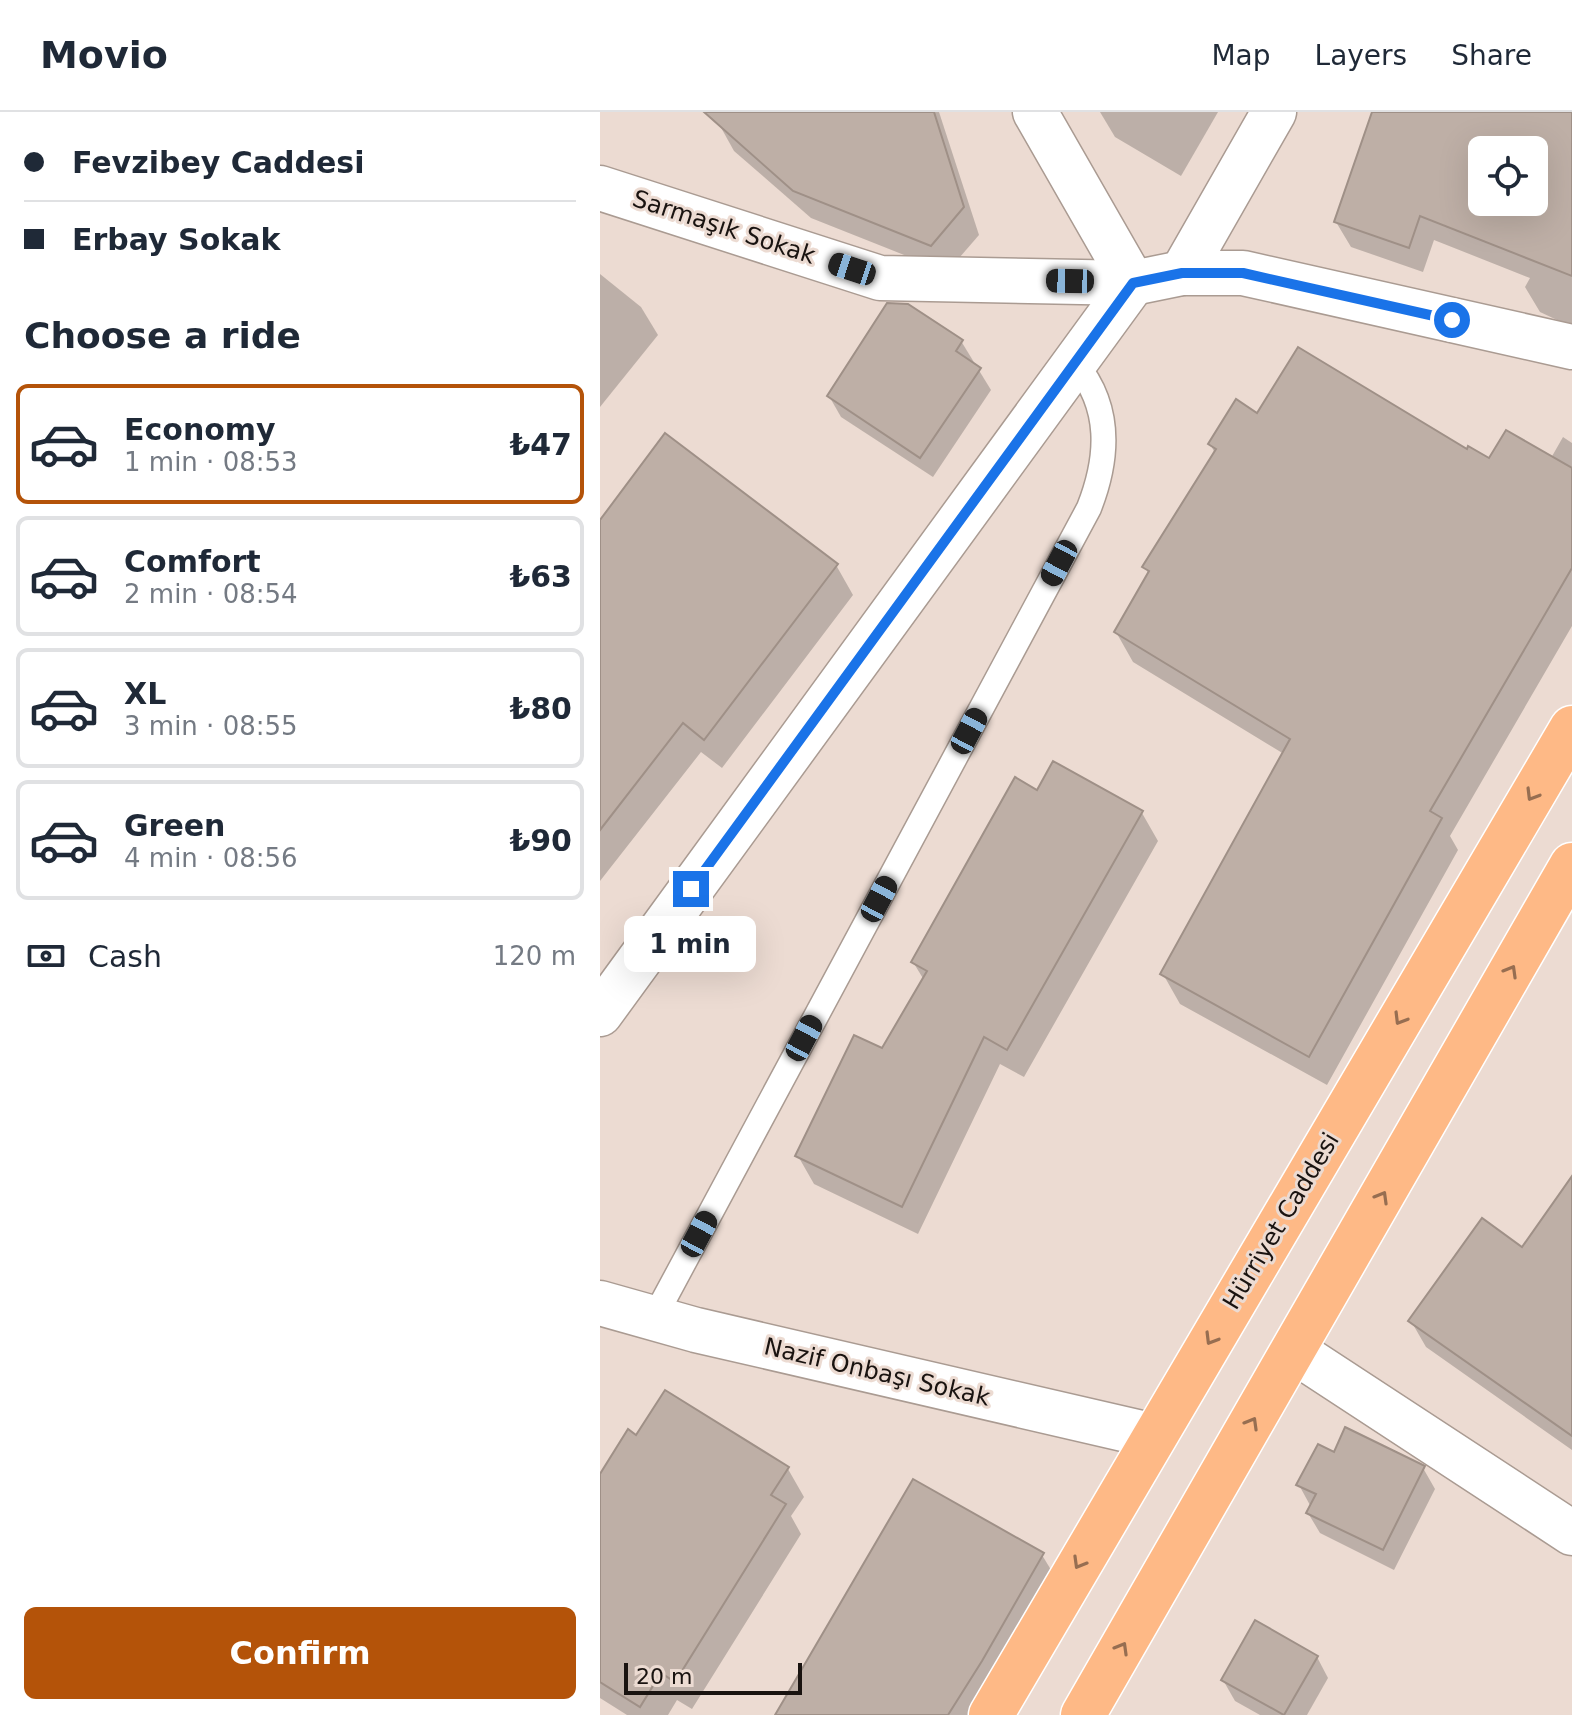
<!DOCTYPE html>
<html lang="en">
<head>
<meta charset="utf-8">
<style>
	:root { --surface:#fff; --page:#f6f6f7; --text:#1f2937; --muted:#747a83; --line:#e0e1e3; --accent:#b45309 }
	body { margin:0; font-family:"DejaVu Sans",sans-serif; background:var(--page); color:var(--text); height:100vh; display:flex; flex-direction:column; font-size:30px; white-space:nowrap }
	* { box-sizing:border-box; margin:0 }
	p { font-size:26px; color:var(--muted) }
	.icon { flex:none; width:44px; height:44px; fill:none; stroke:currentColor; stroke-width:2; stroke-linecap:round; stroke-linejoin:round }
	.map { position:relative; flex:1; overflow:hidden }
	.drawer { display:flex; flex-direction:column; background:var(--surface); width:600px }
	.drawer>* { flex:none }
	.top-card { display:grid; align-content:center; height:176px; padding:0 24px; background:var(--surface) }
	.tools { position:absolute; left:868px; top:24px; display:grid; gap:16px }
	.tools a { display:grid; place-items:center; width:80px; height:80px; border-radius:12px; background:var(--surface); box-shadow:0 8px 32px #0002; font-size:40px }
	.scale { position:absolute; left:24px; bottom:20px; width:178px; box-sizing:border-box; padding-left:8px; border:4px solid #191310; border-top:0; font-size:22px; line-height:28px; white-space:nowrap; color:#191310; -webkit-text-stroke:6px #ecdbd2; paint-order:stroke }
	.end { position:absolute; width:36px; height:36px; margin:-18px; border:10px solid #1a73e8; background:#fff; box-shadow:0 0 0 4px #fff }
	.from { border-radius:50% }
	.bubble { position:absolute; height:56px; border-radius:12px; background:var(--surface); box-shadow:0 8px 32px #0002; font-size:26px; font-weight:700; line-height:56px; text-align:center }
	.car { position:absolute; width:24px; height:48px; margin:-24px -12px; border-radius:10px; box-shadow:0 0 6px 2px #0007; background:linear-gradient(#222 24%,#8ab4d8 0 40%,#222 0 76%,#8ab4d8 0 86%,#222 0) }
	.top-card b { display:flex; align-items:center; gap:28px; height:76px; font-size:30px }
	.top-card b+b { border-top:2px solid var(--line) }
	.top-card i { width:20px; height:20px; background:var(--text) }
	ul { padding:0; list-style:none }
	li { display:flex; align-items:center; gap:24px; height:120px; margin:0 16px 12px; padding:0 8px; border:4px solid var(--line); border-radius:12px }
	li div { flex:1 }
	li b { display:block; font-size:30px }
	li em { font-style:normal; font-weight:700 }
	li.selected { border-color:var(--accent) }
	li>.icon { width:72px; height:72px; stroke-width:1.5 }
	h2 { padding:0 24px; font-size:36px; line-height:96px }
	.pay { display:flex; align-items:center; gap:20px; height:88px; padding:0 24px; font-size:30px }
	.pay p { margin-inline-start:auto }
	.button { display:flex; gap:16px; margin-top:auto; padding:16px 24px }
	.button a { flex:1; height:92px; border-radius:12px; background:var(--accent); color:#fff; font-size:32px; font-weight:700; line-height:92px; text-align:center }
	header { display:flex; align-items:center; gap:48px; box-sizing:border-box; height:112px; padding:0 40px; background:var(--surface); border-bottom:2px solid var(--line) }
	header strong { font-size:38px }
	nav { display:flex; gap:44px; margin-inline-start:auto; font-size:28px }
	main { display:flex; flex:1; min-height:0 }
	.map>svg:first-child { display:block }
</style>
</head>
<body>
<header>
<strong>Movio</strong>
<nav><a>Map</a><a>Layers</a><a>Share</a></nav>
</header>
<main>
<section class="drawer">
<div class="top-card">
<b><i class="from"></i>Fevzibey Caddesi</b>
<b><i></i>Erbay Sokak</b>
</div>
<h2>Choose a ride</h2>
<ul>
<li class="selected"><svg class="icon" aria-label="car" viewBox="0 0 24 24"><path d="M5 17H2v-5l4-1 3-4h7l3 4 3 1v5h-3M9 17h6M6 11h13"/><circle cx="7" cy="17" r="2"/><circle cx="17" cy="17" r="2"/></svg><div><b>Economy</b><p>1 min · 08:53</p></div><em>₺47</em></li>
<li><svg class="icon" aria-label="car" viewBox="0 0 24 24"><path d="M5 17H2v-5l4-1 3-4h7l3 4 3 1v5h-3M9 17h6M6 11h13"/><circle cx="7" cy="17" r="2"/><circle cx="17" cy="17" r="2"/></svg><div><b>Comfort</b><p>2 min · 08:54</p></div><em>₺63</em></li>
<li><svg class="icon" aria-label="car" viewBox="0 0 24 24"><path d="M5 17H2v-5l4-1 3-4h7l3 4 3 1v5h-3M9 17h6M6 11h13"/><circle cx="7" cy="17" r="2"/><circle cx="17" cy="17" r="2"/></svg><div><b>XL</b><p>3 min · 08:55</p></div><em>₺80</em></li>
<li><svg class="icon" aria-label="car" viewBox="0 0 24 24"><path d="M5 17H2v-5l4-1 3-4h7l3 4 3 1v5h-3M9 17h6M6 11h13"/><circle cx="7" cy="17" r="2"/><circle cx="17" cy="17" r="2"/></svg><div><b>Green</b><p>4 min · 08:56</p></div><em>₺90</em></li>
</ul>
<div class="pay"><svg class="icon" aria-label="cash" viewBox="0 0 24 24"><path d="M3 7h18v10H3z"/><circle cx="12" cy="12" r="2"/></svg>Cash<p>120 m</p></div>
<div class="button"><a>Confirm</a></div>
</section>
<div class="map">
<svg width="972" height="1603" viewBox="0 0 972 1603">
	<rect width="100%" height="100%" fill="#ecdbd2"/>
	<g fill="#0003" fill-rule="evenodd">
		<path d="M 121,0 L 339,0 L 379,123 L 347,160 L 211,106 L 134,39 L 119,12 Z"/>
		<path d="M 500,0 L 618,0 L 581,64 L 515,25 Z"/>
		<path d="M 774,0 L 972,0 L 972,215 L 940,200 L 925,175 L 930,166 L 834,128 L 823,160 L 751,135 L 736,110 ZM 882,38 L 934,38 L 934,90 L 882,90 Z"/>
		<path d="M 0,162 L 41,195 L 58,223 L 0,295 Z"/>
		<path d="M 361,229 L 391,278 L 333,365 L 241,305 L 229,284 Z"/>
		<path d="M 658,304 L 867,340 L 890,349 L 951,346 L 963,325 L 972,331 L 972,514 L 850,724 L 858,738 L 727,973 L 580,892 L 563,862 L 684,642 L 533,550 L 516,520 L 549,463 L 545,455 L 615,341 L 610,332 Z"/>
		<path d="M 0,411 L 236,453 L 253,483 L 122,656 L 101,640 L 0,769 Z"/>
		<path d="M 437,680 L 542,701 L 558,729 L 424,965 L 400,952 L 318,1122 L 214,1072 L 198,1044 L 283,939 L 324,868 L 313,850 Z"/>
		<path d="M 972,1068 L 972,1338 L 826,1235 L 811,1209 L 923,1137 Z"/>
		<path d="M 37,1326 L 188,1357 L 204,1385 L 191,1404 L 201,1422 L 92,1597 L 77,1588 L 68,1603 L 27,1603 L 0,1586 L 0,1363 Z"/>
		<path d="M 735,1342 L 823,1356 L 835,1377 L 794,1458 L 720,1421 L 708,1401 L 711,1395 L 699,1373 Z"/>
		<path d="M 442,1443 L 459,1471 L 381,1603 L 177,1603 Z"/>
		<path d="M 717,1545 L 728,1566 L 707,1603 L 660,1603 L 635,1589 L 623,1568 Z"/>
	</g>
	<g fill="#beafa6" stroke="#9f9087" stroke-width="2" fill-rule="evenodd">
		<path d="M 104,0 L 334,0 L 364,95 L 331,134 L 193,79 Z"/>
		<path d="M 772,0 L 972,0 L 972,164 L 820,104 L 809,136 L 734,110 ZM 882,38 L 934,38 L 934,90 L 882,90 Z"/>
		<path d="M 287,191 L 308,192 L 363,228 L 356,239 L 381,256 L 320,346 L 227,284 Z"/>
		<path d="M 698,235 L 867,337 L 868,334 L 889,346 L 906,318 L 972,356 L 972,456 L 830,699 L 842,706 L 709,945 L 560,862 L 690,627 L 514,520 L 549,459 L 542,455 L 616,337 L 608,332 L 636,287 L 657,301 Z"/>
		<path d="M 65,321 L 238,452 L 104,628 L 83,611 L 0,718 L 0,408 Z"/>
		<path d="M 453,649 L 543,699 L 407,938 L 384,925 L 302,1095 L 195,1044 L 254,923 L 282,936 L 327,859 L 311,850 L 415,665 L 437,678 Z"/>
		<path d="M 972,1064 L 972,1324 L 808,1209 L 882,1106 L 922,1135 Z"/>
		<path d="M 65,1278 L 189,1355 L 171,1383 L 186,1392 L 75,1570 L 61,1561 L 40,1595 L 0,1570 L 0,1362 L 28,1317 L 36,1323 Z"/>
		<path d="M 745,1315 L 825,1354 L 783,1438 L 706,1401 L 716,1382 L 696,1373 L 718,1332 L 734,1340 Z"/>
		<path d="M 313,1367 L 444,1441 L 382,1549 L 348,1603 L 175,1603 Z"/>
		<path d="M 655,1508 L 718,1544 L 684,1603 L 621,1568 Z"/>
	</g>
	<g fill="none" stroke-linecap="round" stroke-linejoin="round">
		<g stroke="#aa9b92" stroke-width="27">
			<path id="lane" d="M 54,1206 L 489,396 C 509,345 512,295 475,251"/>
		</g>
		<g stroke="#aa9b92" stroke-width="47">
			<g id="street">
				<path d="M 435,0 L 533,171"/>
				<path d="M 0,76 L 280,166 L 533,171 L 582,161 L 643,161 L 972,235"/>
				<path d="M 582,161 L 674,0"/>
				<path d="M 0,902 L 533,171"/>
				<path d="M 0,1191 L 96,1218 L 554,1324"/>
				<path d="M 694,1239 L 972,1421"/>
			</g>
		</g>
		<g stroke="#fff" stroke-width="47">
			<g id="primary">
				<path d="M 391,1603 L 972,616"/>
				<path d="M 483,1603 L 972,753"/>
			</g>
		</g>
		<use href="#lane" stroke="#fff" stroke-width="24"/>
		<use href="#street" stroke="#fff" stroke-width="44"/>
		<use href="#primary" stroke="#feb986" stroke-width="44"/>
	</g>
	<defs><path id="oneway-chevron" d="M-2-3.5L2.5 0L-2 3.5" fill="none" stroke-width="1.6" stroke-linecap="round" stroke-linejoin="round" transform="scale(2)"/></defs>
	<g stroke="#976e51">
		<use href="#oneway-chevron" transform="translate(932 683) rotate(121)"/>
		<use href="#oneway-chevron" transform="translate(911 859) rotate(-60)"/>
		<use href="#oneway-chevron" transform="translate(800 907) rotate(121)"/>
		<use href="#oneway-chevron" transform="translate(782 1085) rotate(-60)"/>
		<use href="#oneway-chevron" transform="translate(611 1227) rotate(121)"/>
		<use href="#oneway-chevron" transform="translate(652 1311) rotate(-60)"/>
		<use href="#oneway-chevron" transform="translate(479 1451) rotate(120)"/>
		<use href="#oneway-chevron" transform="translate(522 1536) rotate(-60)"/>
	</g>
	<g fill="none" stroke-linecap="round" stroke-linejoin="round">
		<path stroke="#1a73e8" stroke-width="10" d="M 91,777 L 533,171 L 582,161 L 643,161 L 852,208"/>
	</g>
	<g text-anchor="middle" dominant-baseline="central" stroke-width="6" stroke-linejoin="round" paint-order="stroke">
		<g font-size="24" fill="#191310" stroke="#ecdbd2">
			<text transform="translate(124 115) rotate(18)">Sarmaşık Sokak</text>
			<text transform="translate(681 1109) rotate(-59)">Hürriyet Caddesi</text>
			<text transform="translate(277 1260) rotate(13)">Nazif Onbaşı Sokak</text>
		</g>
	</g>
</svg>
<div class="tools">
<a><svg class="icon" aria-label="locate" viewBox="0 0 24 24"><circle cx="12" cy="12" r="6"/><path d="M12 2v4M12 18v4M2 12h4M18 12h4"/></svg></a>
</div>
<div class="scale">20 m</div>
<i class="end from" style="left:852px;top:208px"></i>
<i class="end" style="left:91px;top:777px"></i>
<div class="bubble" style="left:24px;top:804px;width:132px">1 min</div>
<i class="car" style="left:252px;top:157px;rotate:288deg"></i>
<i class="car" style="left:470px;top:169px;rotate:271deg"></i>
<i class="car" style="left:459px;top:451px;rotate:208deg"></i>
<i class="car" style="left:369px;top:619px;rotate:28deg"></i>
<i class="car" style="left:279px;top:787px;rotate:28deg"></i>
<i class="car" style="left:204px;top:926px;rotate:28deg"></i>
<i class="car" style="left:99px;top:1122px;rotate:28deg"></i>
</div>
</main>
</body>
</html>
